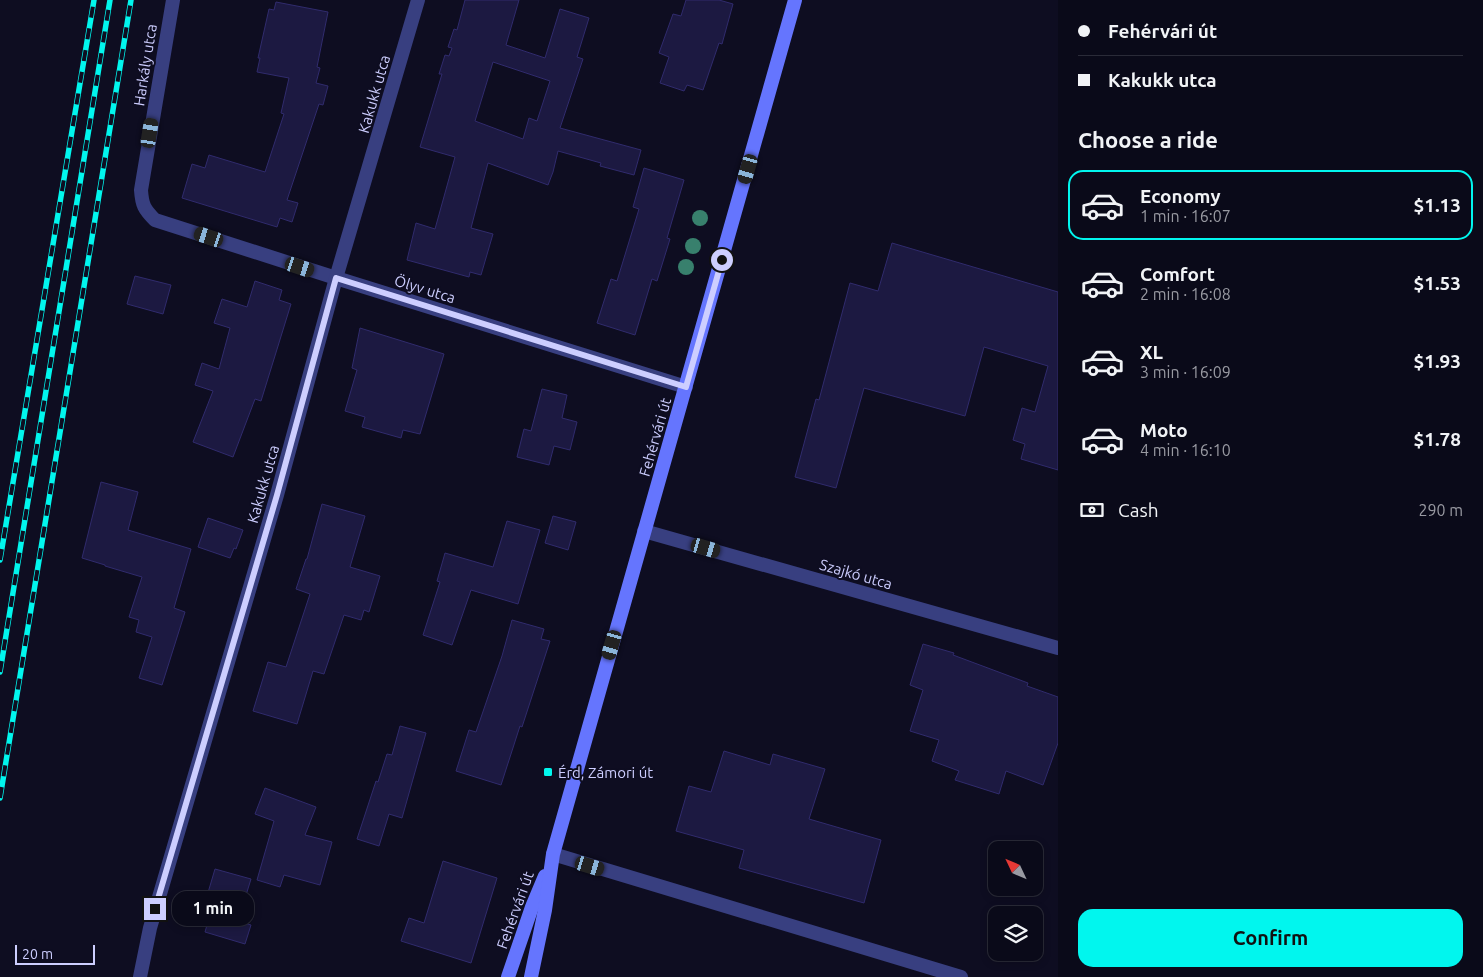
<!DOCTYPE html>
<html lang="en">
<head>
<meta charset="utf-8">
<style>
	:root { --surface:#0a0a19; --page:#131322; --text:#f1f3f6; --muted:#999aa2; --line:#2a2b38; --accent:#01f6ee }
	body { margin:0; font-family:Ubuntu,sans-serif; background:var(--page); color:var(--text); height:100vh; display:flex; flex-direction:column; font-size:19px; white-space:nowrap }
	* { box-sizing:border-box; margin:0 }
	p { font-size:16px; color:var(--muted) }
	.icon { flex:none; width:28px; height:28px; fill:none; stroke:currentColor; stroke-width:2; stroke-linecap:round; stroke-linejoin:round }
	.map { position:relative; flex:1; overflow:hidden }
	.side { display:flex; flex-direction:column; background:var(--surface); width:425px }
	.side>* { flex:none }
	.top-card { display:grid; align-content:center; height:110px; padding:0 20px; background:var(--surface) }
	.needle { width:32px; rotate:314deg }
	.controls { position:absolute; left:988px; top:841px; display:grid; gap:10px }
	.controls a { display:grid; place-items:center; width:55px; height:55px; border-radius:10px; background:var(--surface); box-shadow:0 2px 8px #0003,0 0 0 1px var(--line); font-size:25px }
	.scale { position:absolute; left:15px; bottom:12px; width:80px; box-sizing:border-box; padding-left:5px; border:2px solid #cdceff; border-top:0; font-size:14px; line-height:18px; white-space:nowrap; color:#cdceff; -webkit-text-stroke:4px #0e0d21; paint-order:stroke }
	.end { position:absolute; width:22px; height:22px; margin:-11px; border:6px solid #cdceff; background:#111; box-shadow:0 0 0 2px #111 }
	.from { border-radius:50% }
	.bubble { position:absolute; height:35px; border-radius:15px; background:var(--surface); box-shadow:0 2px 8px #0003,0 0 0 1px var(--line); font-size:16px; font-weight:600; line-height:35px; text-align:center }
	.car { position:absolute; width:15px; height:30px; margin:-15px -8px; border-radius:6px; box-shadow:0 0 4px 1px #0007; background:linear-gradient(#222 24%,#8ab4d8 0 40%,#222 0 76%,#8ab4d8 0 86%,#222 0) }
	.top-card b { display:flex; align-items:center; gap:18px; height:48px; font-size:19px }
	.top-card b+b { border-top:1px solid var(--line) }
	.top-card i { width:12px; height:12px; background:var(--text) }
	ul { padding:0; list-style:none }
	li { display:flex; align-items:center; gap:15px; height:70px; margin:0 10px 8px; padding:0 10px; border:2px solid transparent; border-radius:15px }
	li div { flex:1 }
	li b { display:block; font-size:19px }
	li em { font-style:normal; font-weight:600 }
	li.selected { border-color:var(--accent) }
	li>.icon { width:45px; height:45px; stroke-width:1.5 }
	h2 { padding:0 20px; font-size:22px; line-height:60px }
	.pay { display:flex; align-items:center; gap:12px; height:55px; padding:0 20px; font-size:19px }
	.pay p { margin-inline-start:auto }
	.action { display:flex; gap:10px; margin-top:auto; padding:10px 20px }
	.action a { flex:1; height:58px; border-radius:15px; background:var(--accent); color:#111; font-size:20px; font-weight:600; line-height:58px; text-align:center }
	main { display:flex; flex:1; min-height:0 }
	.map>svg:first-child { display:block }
</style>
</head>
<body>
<main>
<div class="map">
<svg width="1058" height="977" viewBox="0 0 1058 977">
	<rect width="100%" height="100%" fill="#0e0d21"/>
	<g fill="#1c1941" stroke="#302b6d" fill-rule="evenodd">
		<path d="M 465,0 L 519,0 L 506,45 L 545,58 L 560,9 L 589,18 L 577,57 L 583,59 L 560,128 L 641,150 L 634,175 L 600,166 L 601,163 L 558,151 L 553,172 L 548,185 L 488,163 L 471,228 L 493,234 L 481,275 L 470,272 L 469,277 L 407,260 L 416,223 L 435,229 L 455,157 L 420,147 L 442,74 L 439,74 L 445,55 L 449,56 L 452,48 L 448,47 L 454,29 L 457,30 ZM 493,62 L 550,81 L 537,121 L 529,118 L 523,139 L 475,121 Z"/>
		<path d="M 686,0 L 719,0 L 733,4 L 722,44 L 719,43 L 703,90 L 687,85 L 684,91 L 660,83 L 669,57 L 659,53 L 673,14 L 681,16 Z"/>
		<path d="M 276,2 L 328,12 L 317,67 L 320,68 L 316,83 L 328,86 L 323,105 L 319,104 L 287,200 L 298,203 L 292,222 L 280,218 L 277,227 L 182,198 L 192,164 L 205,168 L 209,155 L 265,172 L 284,114 L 281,113 L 289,78 L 257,72 L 260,58 L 258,58 L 269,9 L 274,10 Z"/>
		<path d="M 644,168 L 684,180 L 667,238 L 670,239 L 657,281 L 652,279 L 635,335 L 597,323 L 611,279 L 617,281 L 639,209 L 633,207 Z"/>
		<path d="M 892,243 L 1058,292 L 1058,470 L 1021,459 L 1025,444 L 1013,440 L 1022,408 L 1035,412 L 1048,366 L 984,347 L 965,416 L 864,388 L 836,488 L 795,477 L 816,399 L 819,400 L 850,283 L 878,291 Z"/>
		<path d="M 135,276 L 171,285 L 163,314 L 127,304 Z"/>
		<path d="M 255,281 L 282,290 L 279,300 L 291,304 L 261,401 L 255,399 L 233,457 L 193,442 L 213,391 L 195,385 L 202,363 L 219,369 L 230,328 L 214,323 L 222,299 L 247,307 Z"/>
		<path d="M 360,328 L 444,354 L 420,434 L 403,430 L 401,438 L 362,427 L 365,417 L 345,411 L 357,370 L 352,368 Z"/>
		<path d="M 542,389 L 567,395 L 562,418 L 577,422 L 570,450 L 554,446 L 549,465 L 517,457 L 524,429 L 531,431 Z"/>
		<path d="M 101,482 L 138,492 L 128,530 L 191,549 L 174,608 L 185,612 L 162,685 L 139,678 L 152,637 L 136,632 L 139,620 L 129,617 L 142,577 L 105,566 L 105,565 L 82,558 Z"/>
		<path d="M 322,504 L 365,516 L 350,567 L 380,576 L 369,612 L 364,610 L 361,620 L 344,615 L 324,674 L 313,671 L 297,724 L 253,711 L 268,662 L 286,667 L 310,594 L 296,589 L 306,559 L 307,559 Z"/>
		<path d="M 553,516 L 576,522 L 568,550 L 545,543 Z"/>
		<path d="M 208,518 L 243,530 L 236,549 L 234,548 L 230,558 L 198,547 Z"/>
		<path d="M 507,521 L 540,530 L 518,604 L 471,590 L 452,645 L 423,635 L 440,582 L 437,581 L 445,553 L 493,567 Z"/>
		<path d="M 512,620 L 544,629 L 541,639 L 550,641 L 522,727 L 520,726 L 501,785 L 456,771 L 469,730 L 476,732 L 502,656 Z"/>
		<path d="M 923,644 L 954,653 L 953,655 L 1028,683 L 1027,686 L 1058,697 L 1058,743 L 1043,785 L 1006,771 L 999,794 L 955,780 L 959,771 L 932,761 L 939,740 L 910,731 L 923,690 L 910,685 Z"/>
		<path d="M 400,726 L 426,733 L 402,818 L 389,814 L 379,846 L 357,839 L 376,781 L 378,782 L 387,754 L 392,755 Z"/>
		<path d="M 724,751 L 770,765 L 773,754 L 825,769 L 809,819 L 881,840 L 864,903 L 739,868 L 744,850 L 676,831 L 689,786 L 711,792 Z"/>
		<path d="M 265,788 L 316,807 L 305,835 L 332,842 L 320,885 L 284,875 L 280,887 L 257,880 L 274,821 L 255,814 Z"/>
		<path d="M 443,861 L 497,878 L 471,963 L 401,941 L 409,918 L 424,923 Z"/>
		<path d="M 215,869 L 251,879 L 238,921 L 251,925 L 245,944 L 205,932 L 207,925 L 199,923 Z"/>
	</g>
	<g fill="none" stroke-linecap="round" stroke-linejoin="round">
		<path stroke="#383f80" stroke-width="14" d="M 553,854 L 961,977"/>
		<g stroke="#383f80" stroke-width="14">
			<path d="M 173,0 L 141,190 C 142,205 144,209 155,220 L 336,278 L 686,387"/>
			<path d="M 140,977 L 150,928 L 277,495 L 336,278 L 418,0"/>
		</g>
		<path stroke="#383f80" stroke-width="14" d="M 644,531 L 1058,648"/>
		<g stroke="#6575fe" stroke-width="14">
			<path d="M 508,977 L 532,907 L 545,876"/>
			<path d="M 531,977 L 545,910 L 553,854 L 795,0"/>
		</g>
		<g stroke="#01f6ee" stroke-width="5.5">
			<g id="rail">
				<path d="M 0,560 L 94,0"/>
				<path d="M 0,672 L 110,0"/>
				<path d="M 0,798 L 131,0"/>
			</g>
		</g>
		<use href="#rail" stroke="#0e0d21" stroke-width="4" stroke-dasharray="11" stroke-linecap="butt"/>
	</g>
	<g fill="#38806d">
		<circle cx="700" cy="218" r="8"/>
		<circle cx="693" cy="246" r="8"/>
		<circle cx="686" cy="267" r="8"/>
	</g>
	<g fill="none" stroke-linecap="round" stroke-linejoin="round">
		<path stroke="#cdceff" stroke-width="6" d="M 155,909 L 277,495 L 336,278 L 686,387 L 722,260"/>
	</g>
	<rect fill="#01f6ee" stroke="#0e0d21" stroke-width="2" x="543" y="767" width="10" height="10" rx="2.5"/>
	<g text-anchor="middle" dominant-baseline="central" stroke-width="4" stroke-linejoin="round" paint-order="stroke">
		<g font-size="15" fill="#cdceff" stroke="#0e0d21">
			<text transform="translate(145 65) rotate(-81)">Harkály utca</text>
			<text transform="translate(374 94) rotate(-74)">Kakukk utca</text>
			<text transform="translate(425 289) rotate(17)">Ölyv utca</text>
			<text transform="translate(655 437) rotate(-74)">Fehérvári út</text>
			<text transform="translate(263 484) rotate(-74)">Kakukk utca</text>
			<text transform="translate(856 574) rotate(16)">Szajkó utca</text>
			<text transform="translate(515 910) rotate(-70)">Fehérvári út</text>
		</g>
		<g font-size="15" fill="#cdceff" stroke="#0e0d21" text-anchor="start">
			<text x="558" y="772">Érd, Zámori út</text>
		</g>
	</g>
</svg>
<div class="controls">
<a><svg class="needle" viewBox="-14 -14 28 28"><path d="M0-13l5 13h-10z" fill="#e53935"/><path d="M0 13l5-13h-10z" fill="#999aa2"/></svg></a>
<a><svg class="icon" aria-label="layers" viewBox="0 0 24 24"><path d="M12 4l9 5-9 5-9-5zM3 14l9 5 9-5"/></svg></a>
</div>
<div class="scale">20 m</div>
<i class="end from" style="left:722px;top:260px"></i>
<i class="end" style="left:155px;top:909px"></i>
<div class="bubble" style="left:172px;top:891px;width:82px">1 min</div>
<i class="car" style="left:150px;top:133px;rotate:9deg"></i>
<i class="car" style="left:748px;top:169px;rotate:196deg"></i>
<i class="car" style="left:209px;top:237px;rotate:288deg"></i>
<i class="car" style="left:300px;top:267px;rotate:108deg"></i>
<i class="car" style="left:706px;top:548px;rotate:106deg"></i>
<i class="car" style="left:612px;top:645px;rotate:196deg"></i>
<i class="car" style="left:590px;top:866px;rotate:107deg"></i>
</div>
<section class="side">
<div class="top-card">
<b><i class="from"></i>Fehérvári út</b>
<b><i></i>Kakukk utca</b>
</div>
<h2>Choose a ride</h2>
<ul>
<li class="selected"><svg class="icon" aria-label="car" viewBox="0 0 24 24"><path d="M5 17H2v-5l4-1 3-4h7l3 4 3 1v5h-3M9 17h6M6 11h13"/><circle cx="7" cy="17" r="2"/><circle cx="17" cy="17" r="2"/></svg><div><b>Economy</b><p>1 min · 16:07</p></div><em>$1.13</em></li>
<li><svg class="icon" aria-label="car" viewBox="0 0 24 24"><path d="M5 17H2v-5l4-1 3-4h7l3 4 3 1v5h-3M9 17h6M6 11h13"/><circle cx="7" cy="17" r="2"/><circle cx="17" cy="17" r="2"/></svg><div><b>Comfort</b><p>2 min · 16:08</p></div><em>$1.53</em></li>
<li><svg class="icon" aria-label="car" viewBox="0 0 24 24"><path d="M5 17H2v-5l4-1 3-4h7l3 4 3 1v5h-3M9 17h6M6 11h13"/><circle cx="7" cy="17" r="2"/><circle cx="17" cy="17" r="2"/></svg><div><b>XL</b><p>3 min · 16:09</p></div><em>$1.93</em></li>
<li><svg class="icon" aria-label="car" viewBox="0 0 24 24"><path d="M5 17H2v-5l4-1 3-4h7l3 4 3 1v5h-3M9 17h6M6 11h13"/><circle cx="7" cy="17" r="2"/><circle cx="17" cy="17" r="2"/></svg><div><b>Moto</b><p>4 min · 16:10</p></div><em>$1.78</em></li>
</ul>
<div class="pay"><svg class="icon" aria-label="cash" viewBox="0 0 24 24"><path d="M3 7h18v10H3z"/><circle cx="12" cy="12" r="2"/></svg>Cash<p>290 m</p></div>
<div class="action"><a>Confirm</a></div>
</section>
</main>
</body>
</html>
